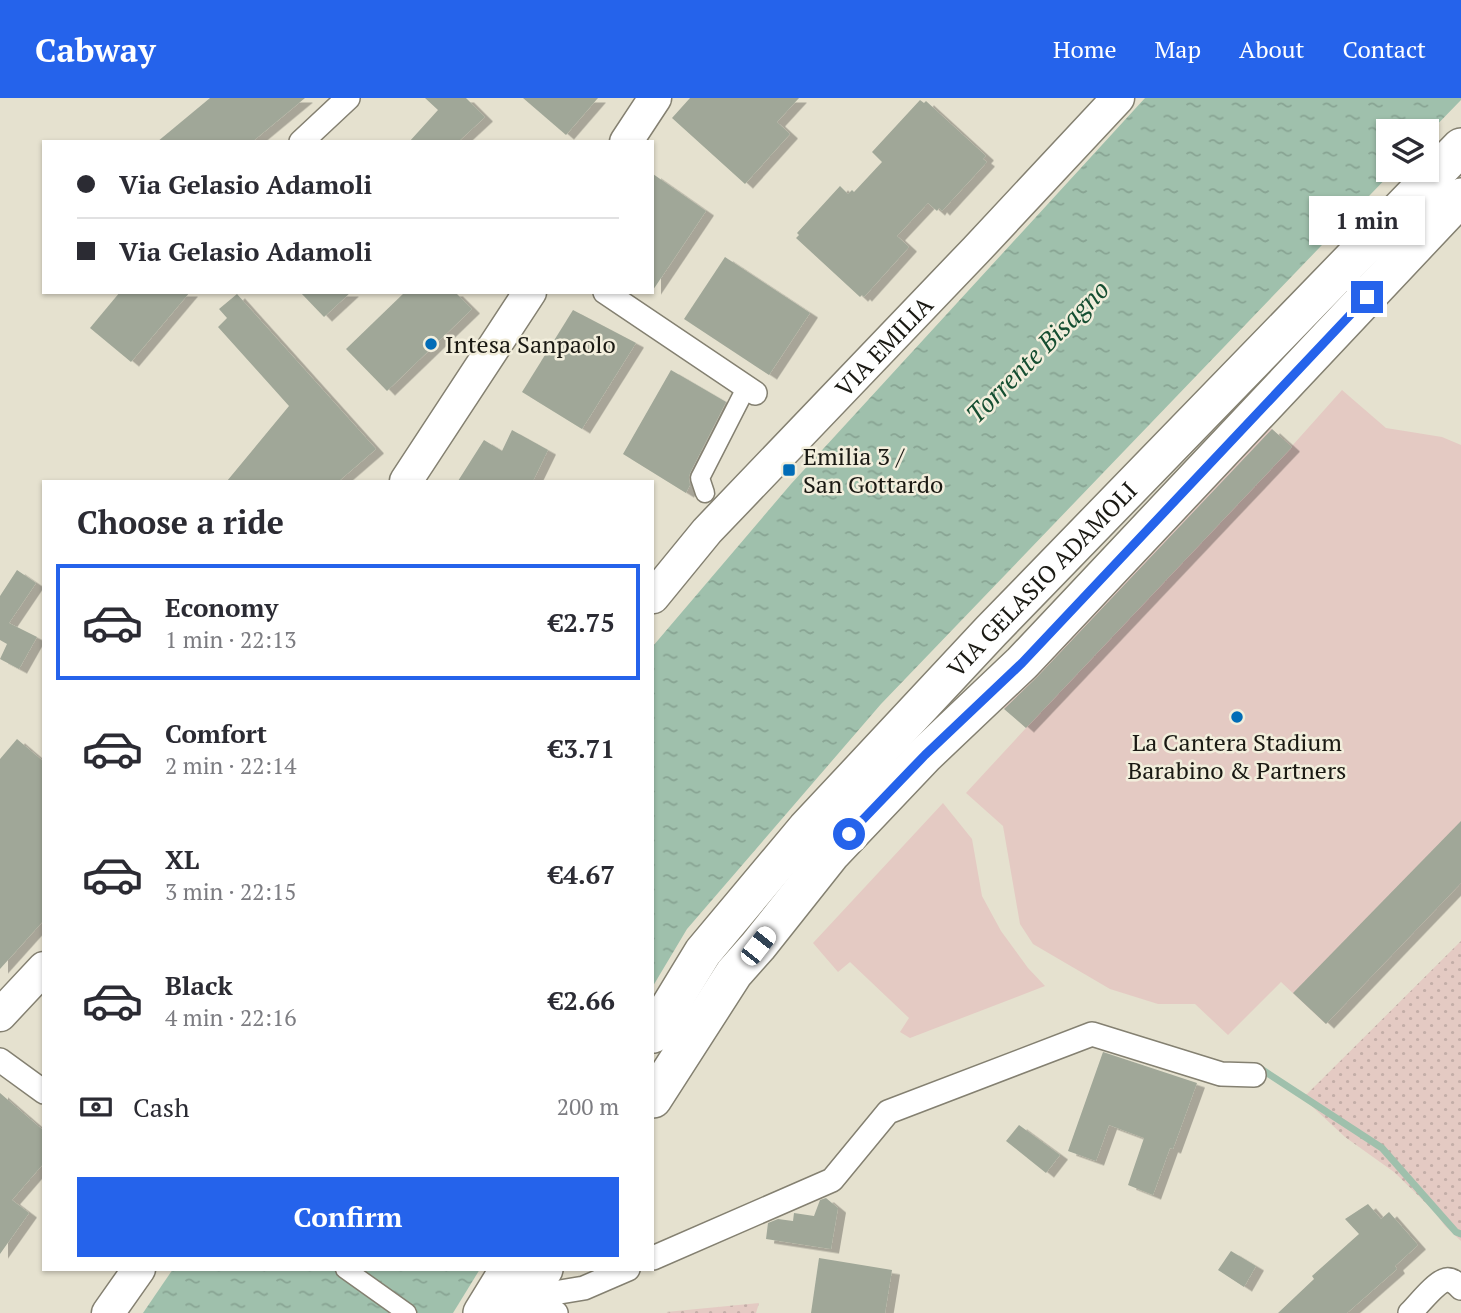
<!DOCTYPE html>
<html lang="en">
<head>
<meta charset="utf-8">
<style>
	:root { --surface:#fff; --page:#f7f7f7; --text:#2b2b33; --muted:#7c7c81; --line:#e1e1e2; --accent:#2563eb }
	body { margin:0; font-family:"PT Serif",serif; background:var(--page); color:var(--text); height:100vh; display:flex; flex-direction:column; font-size:26px; white-space:nowrap }
	* { box-sizing:border-box; margin:0 }
	p { font-size:23px; color:var(--muted) }
	.icon { flex:none; width:38px; height:38px; fill:none; stroke:currentColor; stroke-width:2; stroke-linecap:round; stroke-linejoin:round }
	.map { position:relative; flex:1; overflow:hidden }
	.panel { position:absolute; left:42px; top:382px; width:612px; height:791px; display:flex; flex-direction:column; background:var(--surface); border-radius:0px; box-shadow:0 2px 5px #0004 }
	.panel>* { flex:none }
	.top-card { position:absolute; left:42px; top:42px; width:612px; height:154px; border-radius:0px; box-shadow:0 2px 5px #0004; display:grid; align-content:center; height:154px; padding:0 35px; background:var(--surface) }
	.tools { position:absolute; left:1376px; top:21px; display:grid; gap:14px }
	.tools a { display:grid; place-items:center; width:63px; height:63px; border-radius:0px; background:var(--surface); box-shadow:0 2px 5px #0004; font-size:35px }
	.end { position:absolute; width:32px; height:32px; margin:-16px; border:9px solid #2563eb; background:#fff; box-shadow:0 0 0 4px #fff }
	.from { border-radius:50% }
	.bubble { position:absolute; height:49px; border-radius:0px; background:var(--surface); box-shadow:0 2px 5px #0004; font-size:23px; font-weight:800; line-height:49px; text-align:center }
	.car { position:absolute; width:21px; height:42px; margin:-21px -10px; border-radius:9px; box-shadow:0 0 5px 2px #0007; background:linear-gradient(#fff 24%,#345 0 40%,#fff 0 76%,#345 0 86%,#fff 0) }
	.top-card b { display:flex; align-items:center; gap:24px; height:66px; font-size:26px }
	.top-card b+b { border-top:2px solid var(--line) }
	.top-card i { width:18px; height:18px; background:var(--text) }
	ul { padding:0; list-style:none }
	li { display:flex; align-items:center; gap:21px; height:116px; margin:0 14px 10px; padding:0 21px; border:4px solid transparent; border-radius:0px }
	li div { flex:1 }
	li b { display:block; font-size:26px }
	li em { font-style:normal; font-weight:800 }
	li.current { border-color:var(--accent) }
	li>.icon { width:63px; height:63px; stroke-width:1.5 }
	h2 { padding:0 35px; font-size:32px; line-height:84px }
	.pay { display:flex; align-items:center; gap:18px; height:77px; padding:0 35px; font-size:26px }
	.pay p { margin-inline-start:auto }
	.cta { display:flex; gap:14px; margin-top:auto; padding:14px 35px }
	.cta a { flex:1; height:80px; border-radius:0px; background:var(--accent); color:#fff; font-size:28px; font-weight:800; line-height:80px; text-align:center }
	header { display:flex; align-items:center; gap:42px; box-sizing:border-box; height:98px; padding:0 35px; background:var(--accent); color:#fff }
	header strong { font-size:33px }
	nav { display:flex; gap:38px; margin-inline-start:auto; font-size:24px }
	.map>svg:first-child { display:block }
</style>
</head>
<body>
<header>
<strong>Cabway</strong>
<nav><a>Home</a><a>Map</a><a>About</a><a>Contact</a></nav>
</header>
<div class="map">
<svg width="1461" height="1215" viewBox="0 0 1461 1215">
	<defs>
		<pattern id="green-dots" width="8" height="8" patternUnits="userSpaceOnUse" patternTransform="scale(1.75)"><rect width="8" height="8" fill="#e4cac3"/><path d="M2 2h.1M6 6h.1" fill="none" stroke="#c3ada7" stroke-width="1.8" stroke-linecap="round"/></pattern>
		<pattern id="water-ripples" width="26" height="14" patternUnits="userSpaceOnUse" patternTransform="scale(1.75)"><rect width="26" height="14" fill="#9fc0ac"/><path d="M2 4q2-2 4 0t4 0M15 11q2-2 4 0t4 0" fill="none" stroke="#88a493"/></pattern>
		<filter id="shadow"><feDropShadow dx="8" dy="4.5" stdDeviation="0" flood-color="#0004"/></filter>
	</defs>
	<rect width="100%" height="100%" fill="#e5e1cf"/>
	<g fill="url(#green-dots)">
		<path d="M 1461,843 L 1461,1143 L 1445,1128 L 1434,1113 L 1394,1074 L 1345,1039 L 1303,1000 Z"/>
		<path d="M 759,1205 L 756,1215 L 670,1215 L 666,1214 Z"/>
	</g>
	<g fill="#e4cac3">
		<path d="M 1342,292 L 1386,330 L 1442,339 L 1461,347 L 1461,785 L 1326,926 L 1281,884 L 1228,937 L 1195,906 L 1158,906 L 1110,891 L 1033,846 L 1020,826 L 1003,728 L 966,695 L 1026,630 L 1002,608 L 1268,328 L 1292,348 Z"/>
		<path d="M 943,705 L 972,741 L 982,798 L 1001,833 L 1028,870 L 1045,888 L 910,940 L 900,934 L 909,920 L 850,864 L 838,874 L 813,845 Z"/>
	</g>
	<g fill="url(#water-ripples)">
		<path d="M 1145,0 L 1461,0 L 1461,2 L 1426,38 L 1426,33 L 1388,33 L 1388,72 L 1394,72 L 881,606 L 687,831 L 653,888 L 653,548 L 791,386 Z"/>
		<path d="M 173,1171 L 480,1171 L 453,1215 L 143,1215 Z"/>
	</g>
	<g fill="none" stroke-linecap="round" stroke-linejoin="round">
		<path stroke="#9fc0ac" stroke-width="7" d="M 1261,971 L 1382,1050 L 1456,1134 L 1461,1136"/>
	</g>
	<g fill="#a0a798" filter="url(#shadow)">
		<path d="M 210,0 L 305,0 L 252,44 L 157,44 Z"/>
		<path d="M 425,0 L 466,0 L 485,19 L 458,44 L 409,44 L 438,12 Z"/>
		<path d="M 523,0 L 598,0 L 566,37 Z"/>
		<path d="M 690,0 L 799,0 L 777,24 L 790,36 L 745,86 L 672,20 Z"/>
		<path d="M 920,2 L 924,5 L 926,3 L 986,58 L 983,61 L 987,64 L 942,113 L 939,110 L 937,113 L 928,105 L 897,138 L 909,149 L 864,199 L 862,197 L 860,199 L 796,140 L 799,137 L 797,135 L 840,88 L 848,96 L 852,92 L 854,94 L 882,64 L 872,54 Z"/>
		<path d="M 653,76 L 706,113 L 653,192 Z"/>
		<path d="M 725,159 L 810,215 L 769,277 L 684,221 Z"/>
		<path d="M 120,194 L 190,194 L 131,264 L 90,230 Z"/>
		<path d="M 300,194 L 351,194 L 324,219 Z"/>
		<path d="M 405,194 L 455,194 L 472,211 L 387,293 L 346,251 Z"/>
		<path d="M 237,196 L 376,351 L 339,383 L 227,383 L 289,308 L 218,229 L 227,220 L 219,211 Z"/>
		<path d="M 573,212 L 636,245 L 582,331 L 522,294 Z"/>
		<path d="M 671,272 L 726,304 L 690,375 L 689,380 L 690,387 L 686,395 L 623,356 Z"/>
		<path d="M 1272,331 L 1292,349 L 1026,630 L 1004,611 L 1037,579 Z"/>
		<path d="M 512,332 L 548,352 L 533,383 L 458,383 L 484,342 L 502,353 Z"/>
		<path d="M 17,472 L 36,485 L 9,525 L 37,539 L 19,571 L 0,561 L 7,546 L 0,542 L 0,498 Z"/>
		<path d="M 17,641 L 44,664 L 44,822 L 0,871 L 0,661 Z"/>
		<path d="M 1461,723 L 1461,785 L 1326,926 L 1293,895 Z"/>
		<path d="M 1103,954 L 1197,985 L 1173,1051 L 1170,1050 L 1153,1097 L 1128,1087 L 1144,1040 L 1109,1027 L 1096,1063 L 1068,1053 Z"/>
		<path d="M 0,995 L 44,1033 L 44,1065 L 12,1102 L 29,1115 L 0,1156 Z"/>
		<path d="M 1019,1027 L 1060,1057 L 1046,1075 L 1006,1043 Z"/>
		<path d="M 826,1100 L 838,1110 L 831,1151 L 766,1141 L 768,1125 L 778,1121 L 793,1123 L 794,1115 L 814,1118 L 820,1102 Z"/>
		<path d="M 1368,1106 L 1381,1121 L 1389,1114 L 1418,1147 L 1395,1168 L 1397,1171 L 1347,1215 L 1278,1215 L 1314,1181 L 1312,1178 L 1359,1136 L 1345,1121 Z"/>
		<path d="M 1231,1153 L 1256,1168 L 1244,1189 L 1218,1172 Z"/>
		<path d="M 819,1160 L 892,1172 L 885,1215 L 811,1215 Z"/>
	</g>
	<g fill="none" stroke-linecap="round" stroke-linejoin="round">
		<g stroke="#848071" stroke-width="21">
			<g id="pedestrian">
				<path d="M 705,395 L 700,380 L 746,290"/>
				<path d="M 345,1171 L 407,1215"/>
			</g>
		</g>
		<g stroke="#848071" stroke-width="26">
			<g id="minor">
				<path d="M 301,44 L 348,0"/>
				<path d="M 605,194 L 755,295"/>
				<path d="M 0,962 L 44,994"/>
				<path d="M 653,1160 L 832,1082 L 888,1014 L 1092,936 L 1221,976 L 1254,977"/>
				<path d="M 524,1200 L 584,1190 L 628,1171"/>
				<path d="M 524,1200 L 556,1215"/>
				<path d="M 1410,1215 C 1418,1207 1436,1184 1446,1182 C 1452,1181 1457,1186 1461,1190"/>
			</g>
		</g>
		<g stroke="#848071" stroke-width="35">
			<g id="secondary">
				<path d="M 626,44 L 655,0"/>
				<path d="M 406,383 L 530,194"/>
				<path id="s1" d="M 653,499 L 707,433 L 976,152 L 1118,0"/>
				<path d="M 0,917 L 44,870"/>
				<path d="M 108,1215 L 139,1171"/>
			</g>
		</g>
		<g stroke="#848071" stroke-width="40">
			<g id="primary">
				<path id="s2" d="M 653,936 L 703,854 L 806,731 L 991,533 L 1461,49"/>
				<path d="M 653,1001 L 734,875 L 758,848 L 831,756 L 925,657 L 1022,565 L 1461,99"/>
				<path d="M 482,1215 L 509,1171"/>
				<path d="M 515,1215 L 544,1171"/>
			</g>
		</g>
		<use href="#pedestrian" stroke="#fff" stroke-width="18"/>
		<use href="#minor" stroke="#fff" stroke-width="23"/>
		<use href="#secondary" stroke="#fff" stroke-width="32"/>
		<use href="#primary" stroke="#fff" stroke-width="37"/>
	</g>
	<g fill="none" stroke-linecap="round" stroke-linejoin="round">
		<path stroke="#2563eb" stroke-width="9" d="M 849,736 L 925,657 L 1022,565 L 1367,199"/>
	</g>
	<g fill="#016cb7" stroke="#f2eedc" stroke-width="2.5">
		<circle cx="431" cy="246" r="7"/>
		<rect x="782" y="365" width="14" height="14" rx="3.5"/>
		<circle cx="1237" cy="619" r="7"/>
	</g>
	<g text-anchor="middle" dominant-baseline="central" stroke-width="5" stroke-linejoin="round" paint-order="stroke">
		<g font-size="24" fill="#1a1913" stroke="#f2eedc" text-anchor="start">
			<text x="445" y="246">Intesa Sanpaolo</text>
			<text x="803" y="358">Emilia 3 /<tspan x="803" dy="28">San Gottardo</tspan></text>
			<text x="1237" y="644" text-anchor="middle">La Cantera Stadium<tspan x="1237" dy="28">Barabino &amp; Partners</tspan></text>
		</g>
		<g font-size="24" fill="#1a1913" stroke="#f2eedc">
			<text stroke="none"><textPath href="#s1" startOffset="341">VIA EMILIA</textPath></text>
			<text stroke="none"><textPath href="#s2" startOffset="600">VIA GELASIO ADAMOLI</textPath></text>
		</g>
		<g font-size="26" font-style="italic" fill="#154e31" stroke="#f2eedc">
			<text transform="translate(1037 253) rotate(-45)">Torrente Bisagno</text>
		</g>
	</g>
</svg>
<div class="tools">
<a><svg class="icon" aria-label="layers" viewBox="0 0 24 24"><path d="M12 4l9 5-9 5-9-5zM3 14l9 5 9-5"/></svg></a>
</div>
<i class="end from" style="left:849px;top:736px"></i>
<i class="end" style="left:1367px;top:199px"></i>
<div class="bubble" style="left:1309px;top:98px;width:116px">1 min</div>
<i class="car" style="left:758px;top:848px;rotate:38deg"></i>
<div class="top-card">
<b><i class="from"></i>Via Gelasio Adamoli</b>
<b><i></i>Via Gelasio Adamoli</b>
</div>
<section class="panel">
<h2>Choose a ride</h2>
<ul>
<li class="current"><svg class="icon" aria-label="car" viewBox="0 0 24 24"><path d="M5 17H2v-5l4-1 3-4h7l3 4 3 1v5h-3M9 17h6M6 11h13"/><circle cx="7" cy="17" r="2"/><circle cx="17" cy="17" r="2"/></svg><div><b>Economy</b><p>1 min · 22:13</p></div><em>€2.75</em></li>
<li><svg class="icon" aria-label="car" viewBox="0 0 24 24"><path d="M5 17H2v-5l4-1 3-4h7l3 4 3 1v5h-3M9 17h6M6 11h13"/><circle cx="7" cy="17" r="2"/><circle cx="17" cy="17" r="2"/></svg><div><b>Comfort</b><p>2 min · 22:14</p></div><em>€3.71</em></li>
<li><svg class="icon" aria-label="car" viewBox="0 0 24 24"><path d="M5 17H2v-5l4-1 3-4h7l3 4 3 1v5h-3M9 17h6M6 11h13"/><circle cx="7" cy="17" r="2"/><circle cx="17" cy="17" r="2"/></svg><div><b>XL</b><p>3 min · 22:15</p></div><em>€4.67</em></li>
<li><svg class="icon" aria-label="car" viewBox="0 0 24 24"><path d="M5 17H2v-5l4-1 3-4h7l3 4 3 1v5h-3M9 17h6M6 11h13"/><circle cx="7" cy="17" r="2"/><circle cx="17" cy="17" r="2"/></svg><div><b>Black</b><p>4 min · 22:16</p></div><em>€2.66</em></li>
</ul>
<div class="pay"><svg class="icon" aria-label="cash" viewBox="0 0 24 24"><path d="M3 7h18v10H3z"/><circle cx="12" cy="12" r="2"/></svg>Cash<p>200 m</p></div>
<div class="cta"><a>Confirm</a></div>
</section>
</div>
</body>
</html>
